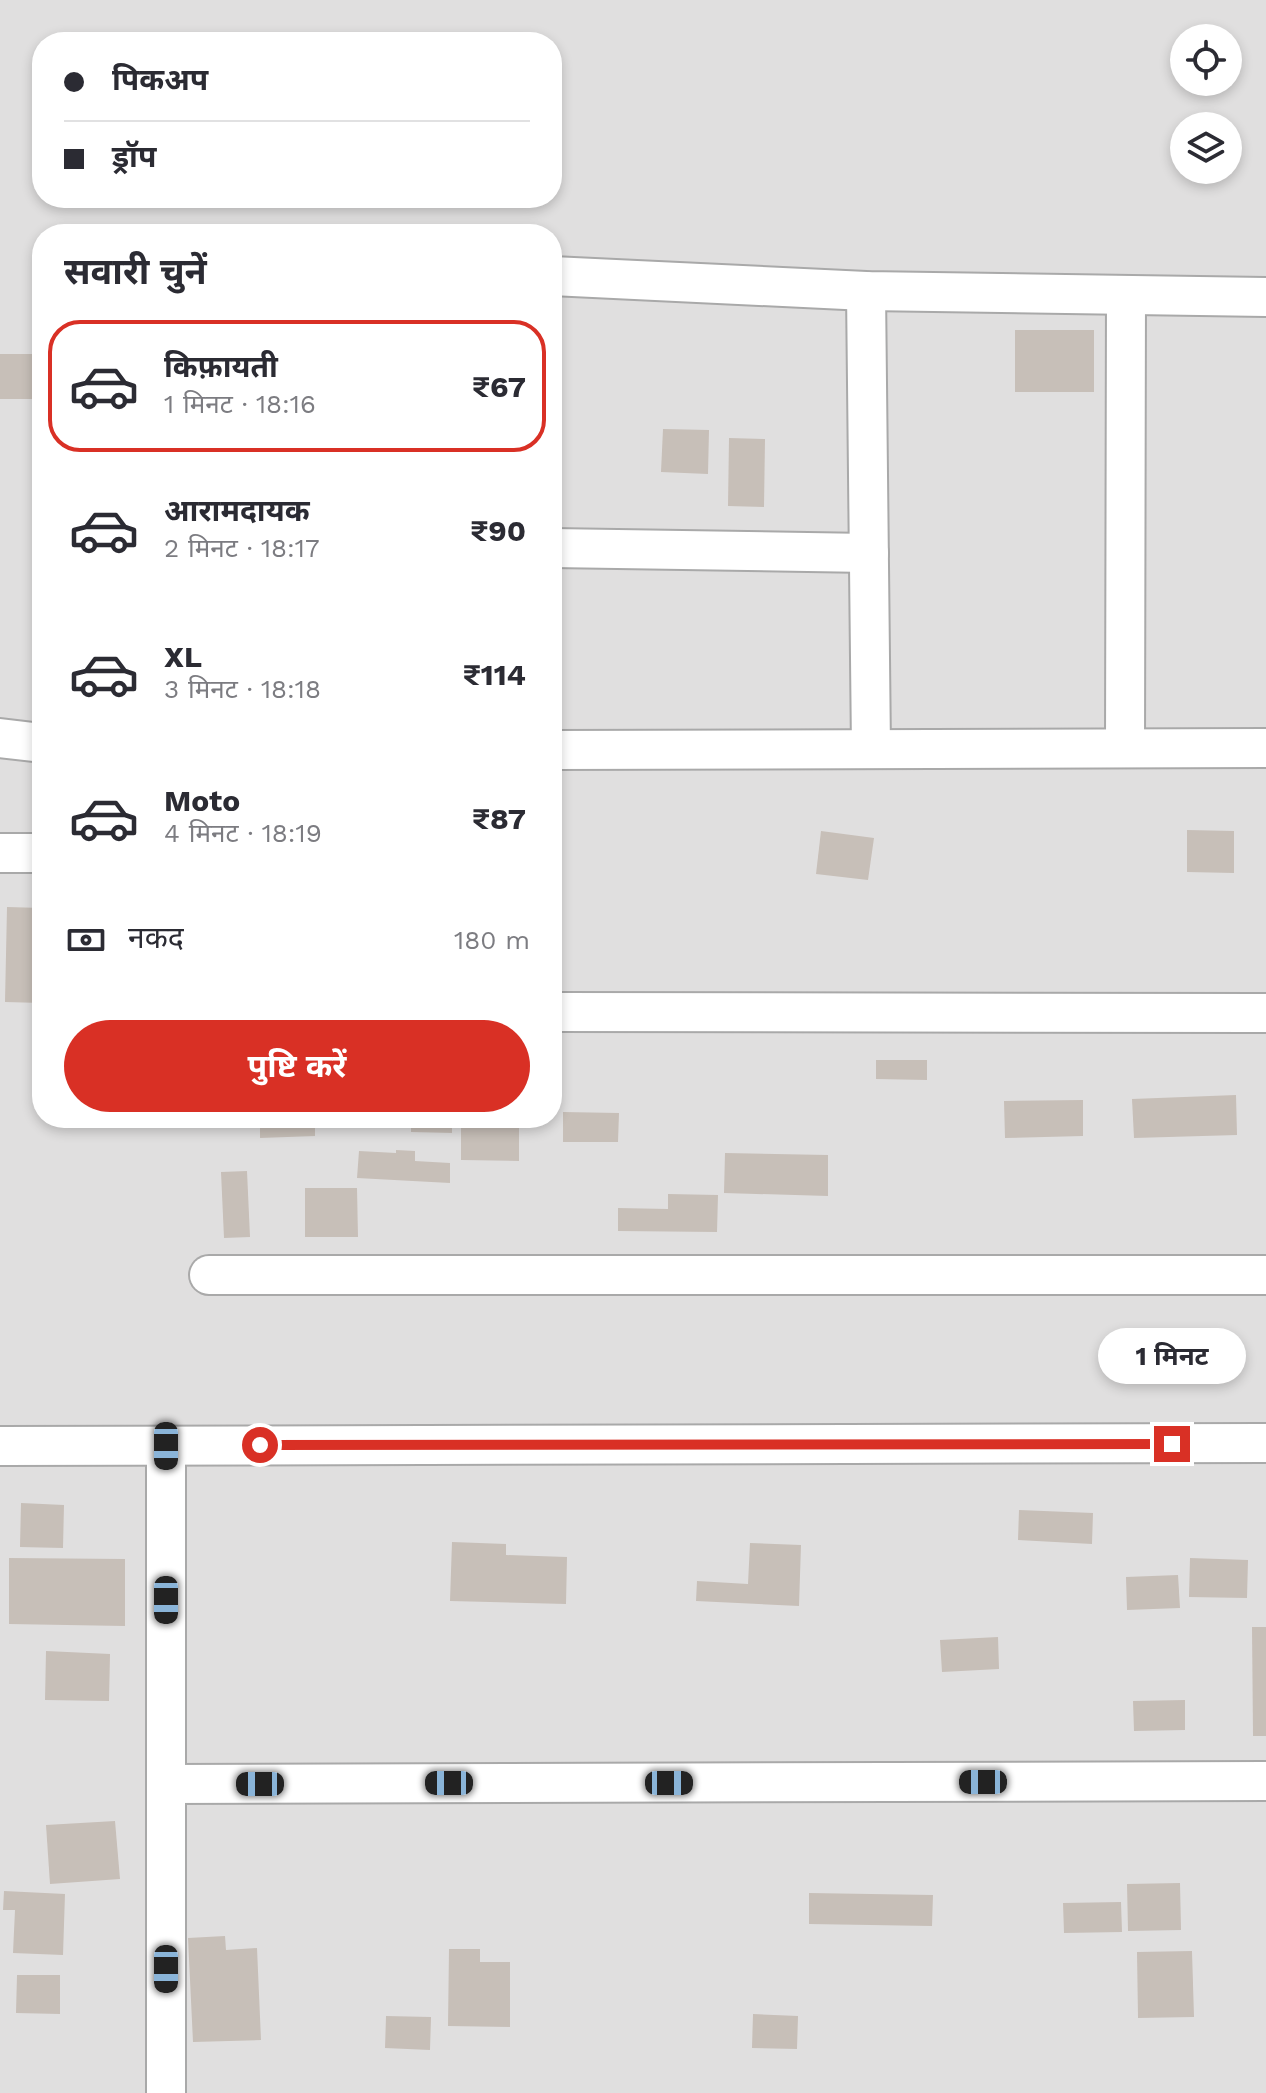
<!DOCTYPE html>
<html lang="hi">
<head>
<meta charset="utf-8">
<style>
	:root { --surface:#fff; --page:#f2f2f3; --text:#2b2b33; --muted:#7c7c81; --line:#e1e1e2; --accent:#d93025 }
	body { margin:0; font-family:"Work Sans","Noto Sans Devanagari",sans-serif; background:var(--page); color:var(--text); height:100vh; display:flex; flex-direction:column; font-size:30px; white-space:nowrap }
	* { box-sizing:border-box; margin:0 }
	p { font-size:26px; color:var(--muted) }
	.icon { flex:none; width:44px; height:44px; fill:none; stroke:currentColor; stroke-width:2; stroke-linecap:round; stroke-linejoin:round }
	.map { position:relative; flex:1; overflow:hidden }
	.details { position:absolute; left:32px; top:224px; width:530px; height:904px; display:flex; flex-direction:column; background:var(--surface); border-radius:32px; box-shadow:0 4px 12px #0003 }
	.details>* { flex:none }
	.guide { position:absolute; left:32px; top:32px; width:530px; height:176px; border-radius:32px; box-shadow:0 4px 12px #0003; display:grid; align-content:center; height:176px; padding:0 32px; background:var(--surface) }
	.controls { position:absolute; left:1170px; top:24px; display:grid; gap:16px }
	.controls a { display:grid; place-items:center; width:72px; height:72px; border-radius:50%; background:var(--surface); box-shadow:0 4px 12px #0003; font-size:40px }
	.end { position:absolute; width:36px; height:36px; margin:-18px; border:10px solid #d93025; background:#fff; box-shadow:0 0 0 4px #fff }
	.from { border-radius:50% }
	.bubble { position:absolute; height:56px; border-radius:28px; background:var(--surface); box-shadow:0 4px 12px #0003; font-size:26px; font-weight:700; line-height:56px; text-align:center }
	.car { position:absolute; width:24px; height:48px; margin:-24px -12px; border-radius:10px; box-shadow:0 0 6px 2px #0007; background:linear-gradient(#222 24%,#8ab4d8 0 40%,#222 0 76%,#8ab4d8 0 86%,#222 0) }
	.guide b { display:flex; align-items:center; gap:28px; height:76px; font-size:30px }
	.guide b+b { border-top:2px solid var(--line) }
	.guide i { width:20px; height:20px; background:var(--text) }
	ul { padding:0; list-style:none }
	li { display:flex; align-items:center; gap:24px; height:132px; margin:0 16px 12px; padding:0 16px; border:4px solid transparent; border-radius:32px }
	li div { flex:1 }
	li b { display:block; font-size:30px }
	li em { font-style:normal; font-weight:700 }
	li.current { border-color:var(--accent) }
	li>.icon { width:72px; height:72px; stroke-width:1.5 }
	h2 { padding:0 32px; font-size:36px; line-height:96px }
	.pay { display:flex; align-items:center; gap:20px; height:88px; padding:0 32px; font-size:30px }
	.pay p { margin-inline-start:auto }
	.action { display:flex; gap:16px; margin-top:auto; padding:16px 32px }
	.action a { flex:1; height:92px; border-radius:48px; background:var(--accent); color:#fff; font-size:32px; font-weight:700; line-height:92px; text-align:center }
	.map>svg:first-child { display:block }
</style>
</head>
<body>
<div class="map">
<svg width="1266" height="2093" viewBox="0 0 1266 2093">
	<rect width="100%" height="100%" fill="#f2efe9"/>
	<path fill="#e0dfdf" fill-rule="evenodd" d="M 0,0 L 1266,0 L 1266,2093 L 0,2093 ZM 1184,38 L 1228,38 L 1228,82 L 1184,82 ZM 42,42 L 552,42 L 552,198 L 42,198 ZM 1184,126 L 1228,126 L 1228,170 L 1184,170 ZM 42,234 L 552,234 L 552,1118 L 42,1118 Z"/>
	<g fill="#c7bfb8">
		<rect x="1015" y="330" width="79" height="62"/>
		<rect x="0" y="354" width="42" height="45"/>
		<path d="M 663,429 L 709,430 L 708,474 L 661,472 Z"/>
		<path d="M 729,438 L 765,439 L 764,507 L 728,506 Z"/>
		<path d="M 1187,830 L 1234,831 L 1234,873 L 1187,872 Z"/>
		<path d="M 821,831 L 874,838 L 868,880 L 816,874 Z"/>
		<path d="M 7,907 L 42,908 L 42,1003 L 5,1002 Z"/>
		<rect x="552" y="1059" width="10" height="24"/>
		<path d="M 876,1060 L 927,1060 L 927,1080 L 876,1079 Z"/>
		<path d="M 1236,1095 L 1237,1135 L 1134,1138 L 1132,1099 Z"/>
		<path d="M 1083,1100 L 1083,1136 L 1005,1138 L 1004,1101 Z"/>
		<path d="M 563,1112 L 619,1113 L 618,1142 L 563,1142 Z"/>
		<path d="M 260,1118 L 315,1118 L 315,1136 L 260,1138 Z"/>
		<path d="M 411,1118 L 452,1118 L 452,1133 L 411,1132 Z"/>
		<path d="M 461,1118 L 519,1118 L 519,1161 L 461,1160 Z"/>
		<path d="M 396,1150 L 415,1151 L 415,1161 L 450,1163 L 450,1183 L 357,1178 L 359,1151 L 396,1153 Z"/>
		<path d="M 725,1153 L 828,1155 L 828,1196 L 724,1193 Z"/>
		<path d="M 247,1171 L 250,1237 L 224,1238 L 221,1172 Z"/>
		<path d="M 305,1188 L 357,1188 L 358,1237 L 305,1237 Z"/>
		<path d="M 668,1194 L 718,1195 L 717,1232 L 618,1231 L 618,1208 L 668,1209 Z"/>
		<path d="M 21,1503 L 64,1505 L 63,1548 L 20,1547 Z"/>
		<path d="M 1019,1510 L 1093,1513 L 1092,1544 L 1018,1540 Z"/>
		<path d="M 452,1542 L 506,1544 L 506,1555 L 567,1557 L 566,1604 L 450,1601 Z"/>
		<path d="M 750,1543 L 801,1545 L 799,1606 L 696,1601 L 697,1581 L 748,1584 Z"/>
		<path d="M 9,1558 L 125,1559 L 125,1626 L 9,1624 Z"/>
		<path d="M 1190,1558 L 1248,1560 L 1247,1598 L 1189,1597 Z"/>
		<path d="M 1178,1575 L 1180,1608 L 1127,1610 L 1126,1577 Z"/>
		<path d="M 1252,1627 L 1266,1627 L 1266,1736 L 1253,1736 Z"/>
		<path d="M 998,1637 L 999,1669 L 942,1672 L 940,1640 Z"/>
		<path d="M 46,1651 L 110,1654 L 109,1701 L 45,1700 Z"/>
		<path d="M 1185,1700 L 1185,1730 L 1134,1731 L 1133,1701 Z"/>
		<path d="M 115,1821 L 120,1879 L 50,1884 L 46,1825 Z"/>
		<path d="M 1180,1883 L 1181,1930 L 1128,1931 L 1127,1884 Z"/>
		<path d="M 4,1891 L 65,1894 L 63,1955 L 13,1953 L 15,1910 L 3,1910 Z"/>
		<path d="M 809,1893 L 933,1895 L 932,1926 L 809,1924 Z"/>
		<path d="M 1121,1902 L 1122,1932 L 1064,1933 L 1063,1903 Z"/>
		<path d="M 225,1936 L 226,1950 L 257,1948 L 261,2040 L 193,2042 L 188,1938 Z"/>
		<path d="M 449,1949 L 480,1949 L 480,1962 L 510,1962 L 510,2027 L 448,2026 Z"/>
		<path d="M 1192,1951 L 1194,2017 L 1138,2018 L 1137,1952 Z"/>
		<path d="M 17,1975 L 60,1975 L 60,2014 L 16,2013 Z"/>
		<path d="M 753,2014 L 798,2016 L 797,2049 L 752,2048 Z"/>
		<path d="M 386,2016 L 431,2017 L 430,2050 L 385,2048 Z"/>
	</g>
	<g fill="none" stroke-linecap="round" stroke-linejoin="round">
		<g stroke="#a9a9a9" stroke-width="42">
			<g id="minor">
				<path d="M 552,276 L 866,291 L 1266,297"/>
				<path d="M 866,291 L 871,749"/>
				<path d="M 552,548 L 869,553"/>
				<path d="M 0,738 L 42,743"/>
				<path d="M 1125,748 L 1126,295"/>
				<path d="M 552,750 L 1266,748"/>
				<path d="M 0,853 L 40,853"/>
				<path d="M 552,1012 L 1266,1013"/>
				<path d="M 209,1275 L 1266,1275"/>
				<path d="M 0,1446 L 1266,1443"/>
				<path d="M 166,1784 L 1266,1781"/>
				<path d="M 166,2093 L 166,1446"/>
			</g>
		</g>
		<use href="#minor" stroke="#fff" stroke-width="38"/>
	</g>
	<g fill="none" stroke-linecap="round" stroke-linejoin="round">
		<path stroke="#d93025" stroke-width="10" d="M 260,1445 L 1172,1444"/>
	</g>
</svg>
<div class="controls">
<a><svg class="icon" aria-label="locate" viewBox="0 0 24 24"><circle cx="12" cy="12" r="6"/><path d="M12 2v4M12 18v4M2 12h4M18 12h4"/></svg></a>
<a><svg class="icon" aria-label="layers" viewBox="0 0 24 24"><path d="M12 4l9 5-9 5-9-5zM3 14l9 5 9-5"/></svg></a>
</div>
<i class="end from" style="left:260px;top:1445px"></i>
<i class="end" style="left:1172px;top:1444px"></i>
<div class="bubble" style="left:1098px;top:1328px;width:148px">1 मिनट</div>
<i class="car" style="left:166px;top:1446px;rotate:180deg"></i>
<i class="car" style="left:166px;top:1600px;rotate:180deg"></i>
<i class="car" style="left:983px;top:1782px;rotate:270deg"></i>
<i class="car" style="left:449px;top:1783px;rotate:270deg"></i>
<i class="car" style="left:669px;top:1783px;rotate:90deg"></i>
<i class="car" style="left:260px;top:1784px;rotate:270deg"></i>
<i class="car" style="left:166px;top:1969px;rotate:180deg"></i>
<div class="guide">
<b><i class="from"></i>पिकअप</b>
<b><i></i>ड्रॉप</b>
</div>
<section class="details">
<h2>सवारी चुनें</h2>
<ul>
<li class="current"><svg class="icon" aria-label="car" viewBox="0 0 24 24"><path d="M5 17H2v-5l4-1 3-4h7l3 4 3 1v5h-3M9 17h6M6 11h13"/><circle cx="7" cy="17" r="2"/><circle cx="17" cy="17" r="2"/></svg><div><b>किफ़ायती</b><p>1 मिनट · 18:16</p></div><em>₹67</em></li>
<li><svg class="icon" aria-label="car" viewBox="0 0 24 24"><path d="M5 17H2v-5l4-1 3-4h7l3 4 3 1v5h-3M9 17h6M6 11h13"/><circle cx="7" cy="17" r="2"/><circle cx="17" cy="17" r="2"/></svg><div><b>आरामदायक</b><p>2 मिनट · 18:17</p></div><em>₹90</em></li>
<li><svg class="icon" aria-label="car" viewBox="0 0 24 24"><path d="M5 17H2v-5l4-1 3-4h7l3 4 3 1v5h-3M9 17h6M6 11h13"/><circle cx="7" cy="17" r="2"/><circle cx="17" cy="17" r="2"/></svg><div><b>XL</b><p>3 मिनट · 18:18</p></div><em>₹114</em></li>
<li><svg class="icon" aria-label="car" viewBox="0 0 24 24"><path d="M5 17H2v-5l4-1 3-4h7l3 4 3 1v5h-3M9 17h6M6 11h13"/><circle cx="7" cy="17" r="2"/><circle cx="17" cy="17" r="2"/></svg><div><b>Moto</b><p>4 मिनट · 18:19</p></div><em>₹87</em></li>
</ul>
<div class="pay"><svg class="icon" aria-label="cash" viewBox="0 0 24 24"><path d="M3 7h18v10H3z"/><circle cx="12" cy="12" r="2"/></svg>नकद<p>180 m</p></div>
<div class="action"><a>पुष्टि करें</a></div>
</section>
</div>
</body>
</html>
